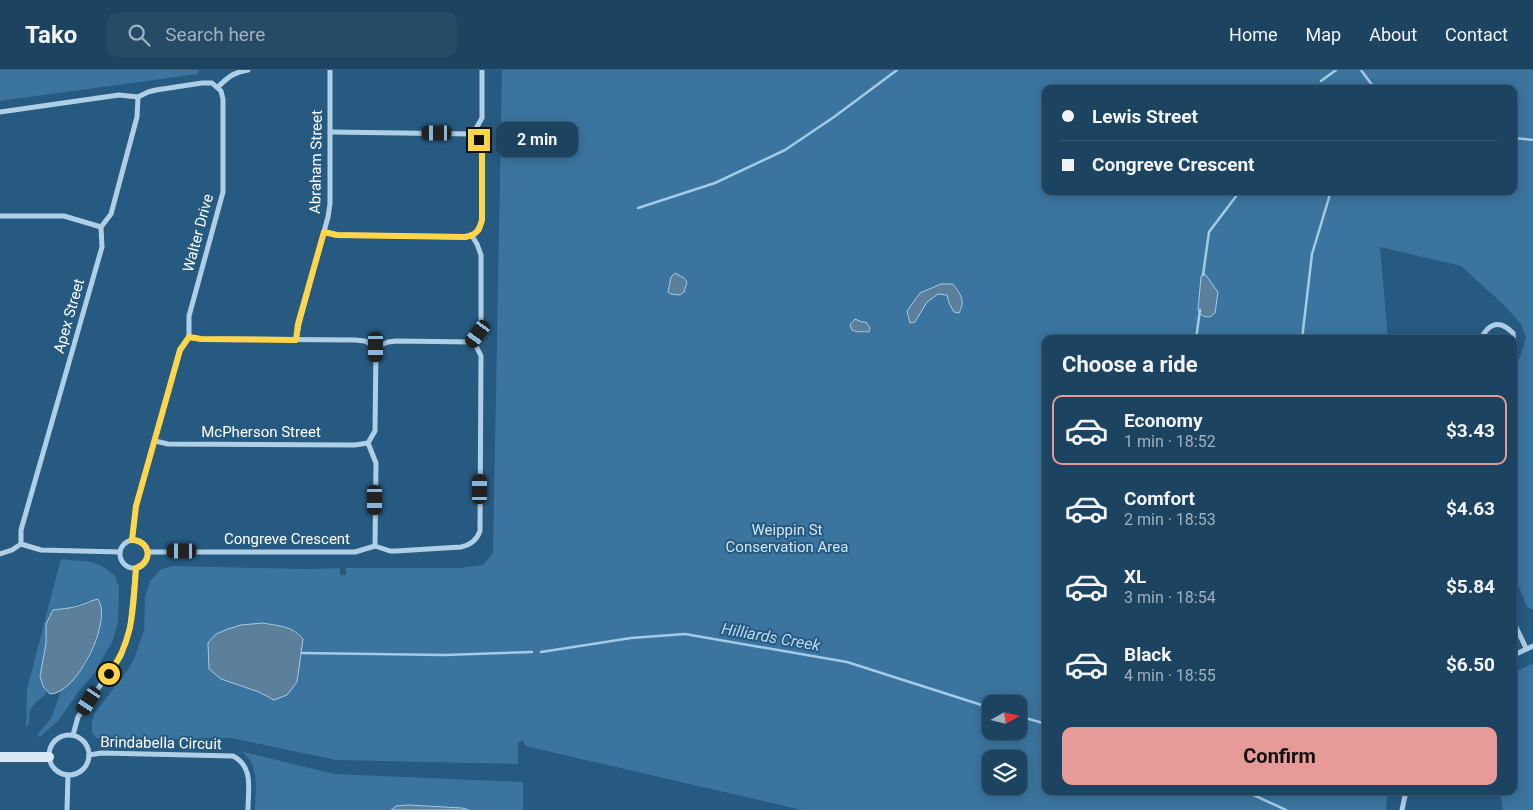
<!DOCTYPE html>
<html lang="en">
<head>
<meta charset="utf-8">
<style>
	:root { --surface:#1c4461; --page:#254b67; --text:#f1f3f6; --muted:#a0b0bd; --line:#3a5c76; --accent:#e69b98 }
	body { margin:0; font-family:Roboto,sans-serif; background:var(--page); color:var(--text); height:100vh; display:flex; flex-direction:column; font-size:19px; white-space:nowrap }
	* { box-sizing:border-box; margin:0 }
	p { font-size:16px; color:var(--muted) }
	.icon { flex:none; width:28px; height:28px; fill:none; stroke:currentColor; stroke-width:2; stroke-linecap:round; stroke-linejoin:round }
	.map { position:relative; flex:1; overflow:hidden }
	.drawer { position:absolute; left:1042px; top:265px; width:475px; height:460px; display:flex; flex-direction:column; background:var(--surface); border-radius:10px; box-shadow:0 2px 12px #0003,0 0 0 1px var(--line) }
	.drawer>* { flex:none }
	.top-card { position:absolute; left:1042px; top:15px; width:475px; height:110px; border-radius:10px; box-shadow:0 2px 12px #0003,0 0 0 1px var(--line); display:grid; align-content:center; height:110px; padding:0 20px; background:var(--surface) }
	.needle { width:32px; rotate:82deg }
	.tools { position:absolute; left:982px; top:625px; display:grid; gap:10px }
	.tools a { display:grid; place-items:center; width:45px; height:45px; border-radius:10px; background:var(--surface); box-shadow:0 2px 12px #0003,0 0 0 1px var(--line); font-size:25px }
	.end { position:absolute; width:22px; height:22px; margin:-11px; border:6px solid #ffd54a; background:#111; box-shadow:0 0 0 2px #111 }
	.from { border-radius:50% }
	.bubble { position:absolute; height:35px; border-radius:10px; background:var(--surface); box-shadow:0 2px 12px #0003,0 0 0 1px var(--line); font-size:16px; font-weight:700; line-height:35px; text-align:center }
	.car { position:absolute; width:15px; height:30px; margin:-15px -8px; border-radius:6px; box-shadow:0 0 4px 1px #0007; background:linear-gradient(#222 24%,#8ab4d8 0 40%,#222 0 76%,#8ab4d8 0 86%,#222 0) }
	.top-card b { display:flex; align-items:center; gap:18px; height:48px; font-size:19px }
	.top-card b+b { border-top:1px solid var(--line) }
	.top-card i { width:12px; height:12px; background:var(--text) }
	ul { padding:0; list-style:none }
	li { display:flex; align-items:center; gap:15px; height:70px; margin:0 10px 8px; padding:0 10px; border:2px solid transparent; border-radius:10px }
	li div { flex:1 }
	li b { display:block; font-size:19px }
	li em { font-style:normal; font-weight:700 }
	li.active { border-color:var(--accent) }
	li>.icon { width:45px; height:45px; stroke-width:1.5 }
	h2 { padding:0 20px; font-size:22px; line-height:60px }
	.button { display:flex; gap:10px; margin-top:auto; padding:10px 20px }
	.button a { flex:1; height:58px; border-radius:10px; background:var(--accent); color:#111; font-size:20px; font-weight:700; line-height:58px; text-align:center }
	header { display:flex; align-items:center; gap:30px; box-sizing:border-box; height:70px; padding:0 25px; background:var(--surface); border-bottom:1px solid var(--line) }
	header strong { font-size:24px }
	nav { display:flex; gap:28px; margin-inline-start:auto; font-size:18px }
	.search { width:350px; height:45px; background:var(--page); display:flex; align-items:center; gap:12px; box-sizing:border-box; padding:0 18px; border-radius:10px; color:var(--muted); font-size:19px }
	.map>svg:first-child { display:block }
</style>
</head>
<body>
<header>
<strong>Tako</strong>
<div class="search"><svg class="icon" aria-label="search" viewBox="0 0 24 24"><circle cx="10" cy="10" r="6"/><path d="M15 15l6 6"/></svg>Search here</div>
<nav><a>Home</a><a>Map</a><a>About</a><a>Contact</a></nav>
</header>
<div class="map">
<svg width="1533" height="740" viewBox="0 0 1533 740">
	<rect width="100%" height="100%" fill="#265a81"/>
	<g fill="#3b749e" fill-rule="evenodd">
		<path d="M 0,0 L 199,0 L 198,4 L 0,31 Z"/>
		<path d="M 502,0 L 1533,0 L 1533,540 L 1527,537 L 1517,512 L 1514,480 L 1514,297 L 1520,287 L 1526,267 L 1521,254 L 1503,234 L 1461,196 L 1380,177 L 1388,269 L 1046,269 L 1046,721 L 1388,721 L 1386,740 L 802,740 L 525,676 L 523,670 L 518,673 L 518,694 L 336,690 L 231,668 L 108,670 L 97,668 L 92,663 L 92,651 L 95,643 L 129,598 L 134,589 L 144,560 L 145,527 L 150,511 L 161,499 L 173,496 L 305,499 L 340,498 L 340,505 L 346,505 L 346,498 L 460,498 L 483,495 L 493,483 ZM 1046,19 L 1514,19 L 1514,121 L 1046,121 ZM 278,556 L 297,561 L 303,569 L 274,630 L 259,622 L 221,609 ZM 991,634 L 1019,634 L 1019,661 L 991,661 ZM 991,689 L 1019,689 L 1019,716 L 991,716 Z"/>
		<path d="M 61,489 L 91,492 L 104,497 L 115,506 L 119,517 L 118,552 L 113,570 L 95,602 L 79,621 L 58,651 L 41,666 L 37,667 L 38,664 L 52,647 L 61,620 L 67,616 L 87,593 L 100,560 L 102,541 L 90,530 L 69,538 L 64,538 L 46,554 L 46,573 L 40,606 L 43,616 L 47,621 C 43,629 34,631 31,639 C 28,646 31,652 26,658 L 27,619 Z"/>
		<path d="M 1533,593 L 1533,740 L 1503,740 L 1500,721 L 1514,721 L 1514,603 Z"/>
		<path d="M 240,681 L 334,704 L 523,712 L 523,740 C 506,740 489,740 472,740 C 454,739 404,729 391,740 L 255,740 C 255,719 261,694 240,681 Z"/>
	</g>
	<g fill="#5c809b" stroke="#a2cbe7">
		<path d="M 675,203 L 684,208 L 687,212 L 684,222 L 680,225 L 671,224 L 668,222 L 671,207 Z"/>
		<path d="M 1203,203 L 1205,204 L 1218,222 L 1215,243 L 1210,247 C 1204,247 1201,246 1198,240 L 1201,207 Z"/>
		<path d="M 941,214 L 953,214 C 960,224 966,230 959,243 L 954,242 L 949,233 L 947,225 L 938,224 L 927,232 L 915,252 L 910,253 L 907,241 L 920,223 Z"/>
		<path d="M 855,249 L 862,252 L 866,252 L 870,258 L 869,262 C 863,261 858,263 852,260 L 850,255 Z"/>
		<path d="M 98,529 C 113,551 77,624 50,624 L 43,616 L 40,606 L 46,573 L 46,554 L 53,540 C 58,539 64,539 69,538 C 79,537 88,531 98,529 Z"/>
		<path d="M 263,553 C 279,556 293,556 303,569 L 297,612 L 287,625 L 274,630 L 259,622 L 221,609 L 209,599 L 208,573 L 216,564 L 228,559 L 241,555 Z"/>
		<path d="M 409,735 L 462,738 L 469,740 L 391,740 L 396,736 Z"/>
	</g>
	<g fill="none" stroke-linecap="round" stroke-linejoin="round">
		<g stroke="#a2cbe7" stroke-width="2.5">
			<path d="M 1361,0 L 1375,19"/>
			<path d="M 1321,11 L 1336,0"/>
			<path d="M 1514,68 L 1533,70"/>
			<path d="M 638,138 L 715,113 L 785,80 L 834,47 L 897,0"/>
			<path d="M 1203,205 L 1209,162 L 1240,121"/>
			<path d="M 1196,269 L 1200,240"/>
			<path d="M 1302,269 L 1312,184 L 1331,121"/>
			<path d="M 541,582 L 631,568 L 685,564 L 847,592 L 991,638"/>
			<path d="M 302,583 L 444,585 L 532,582"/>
			<path d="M 1019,646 L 1046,654"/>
			<path d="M 1245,721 L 1286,740"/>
		</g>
		<g stroke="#aecfe6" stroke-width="5">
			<path d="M 218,17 C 229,6 233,3 248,0"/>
			<path d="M 0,42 L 119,25 L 138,27 L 148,22 L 156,20 L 202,13 L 212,13 L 221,21 L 223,29 L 223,122 L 189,246 L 189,267 L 180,280 L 136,436 L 132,470"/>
			<path d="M 330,62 L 473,64"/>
			<path d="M 0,146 L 64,146 L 101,157"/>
			<path d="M 324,162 L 337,165 L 465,167 L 472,166"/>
			<path d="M 189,267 L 201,269 L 355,270 L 365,271 L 376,277 L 388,272 L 396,271 L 472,272"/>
			<path d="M 1481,269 C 1489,252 1500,250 1513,263 L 1514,275"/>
			<path d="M 296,270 L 299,254 L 328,147 L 330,134 L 330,0"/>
			<path d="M 155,371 L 168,374 L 355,375 L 368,373"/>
			<circle cx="134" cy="484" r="14"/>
			<path d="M 21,474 L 21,460 L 102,177 L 101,157 L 111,144 L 137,47 L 138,27"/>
			<path d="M 375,476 L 376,393 L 368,373 L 375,361 L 376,277"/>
			<path d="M 148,482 L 355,482 L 375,476 L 390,481 L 396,481 L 461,477 C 470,475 477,470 480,461 L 481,286 L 477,278 L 472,272 L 478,264 L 481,256 L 481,185 L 477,174 L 472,166 L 479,160 L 482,150 L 482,81 L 479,70 L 473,64 L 482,48 L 482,0"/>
			<path d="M 0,484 L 12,480 L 21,474 L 41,480 L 120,482"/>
			<path d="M 1514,553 L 1526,578"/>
			<path d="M 1514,585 L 1533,576"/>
			<path d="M 73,665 L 78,647 L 121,586 L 130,558 L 136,498"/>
			<circle cx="69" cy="685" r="20"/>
			<path d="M 89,685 L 101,683 L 233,686 C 254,697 248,719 248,740"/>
			<path d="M 67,740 L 68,705"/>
			<path d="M 1402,740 L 1406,721"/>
		</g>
		<path stroke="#d7e8f6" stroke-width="10" d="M 0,687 L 49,687"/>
	</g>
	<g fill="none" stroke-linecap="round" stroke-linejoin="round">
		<path stroke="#ffd54a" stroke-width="6" d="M 109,604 C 134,570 133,538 136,498 C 153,492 151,471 132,470 L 136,436 L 180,280 L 189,267 L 201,269 L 296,270 L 298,254 L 324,162 L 337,165 L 465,167 C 476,165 479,161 482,150 L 482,81 L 479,70"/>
	</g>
	<g text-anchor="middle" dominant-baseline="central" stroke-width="4" stroke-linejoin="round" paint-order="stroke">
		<g font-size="15" fill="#fff" stroke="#265a81">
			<text transform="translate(316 92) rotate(-89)">Abraham Street</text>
			<text transform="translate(198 163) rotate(-75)">Walter Drive</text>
			<text transform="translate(69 246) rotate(-74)">Apex Street</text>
			<text x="261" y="362">McPherson Street</text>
			<text x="287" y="469">Congreve Crescent</text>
			<text transform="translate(161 673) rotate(1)">Brindabella Circuit</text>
		</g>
		<g font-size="15" fill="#d1e6f5" stroke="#265a81">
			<text x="787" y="460">Weippin St<tspan x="787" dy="17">Conservation Area</tspan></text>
		</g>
		<g font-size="16" font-style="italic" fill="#b9d8ee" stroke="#265a81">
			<text transform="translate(771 567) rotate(10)">Hilliards Creek</text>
		</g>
	</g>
</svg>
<div class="tools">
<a><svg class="needle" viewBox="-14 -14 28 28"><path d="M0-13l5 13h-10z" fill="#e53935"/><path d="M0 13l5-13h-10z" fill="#a0b0bd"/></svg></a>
<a><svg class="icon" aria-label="layers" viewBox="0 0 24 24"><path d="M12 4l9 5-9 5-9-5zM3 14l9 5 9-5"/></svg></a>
</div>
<i class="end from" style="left:109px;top:604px"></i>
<i class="end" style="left:479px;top:70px"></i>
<div class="bubble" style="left:496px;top:52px;width:82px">2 min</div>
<i class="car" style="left:437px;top:63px;rotate:270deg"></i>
<i class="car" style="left:478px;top:264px;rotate:216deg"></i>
<i class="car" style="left:376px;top:277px;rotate:180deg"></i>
<i class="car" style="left:480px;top:419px;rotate:0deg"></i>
<i class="car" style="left:375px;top:430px;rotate:180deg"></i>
<i class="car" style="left:182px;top:481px;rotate:270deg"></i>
<i class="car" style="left:89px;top:631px;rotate:213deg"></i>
<div class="top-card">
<b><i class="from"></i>Lewis Street</b>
<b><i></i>Congreve Crescent</b>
</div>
<section class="drawer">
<h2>Choose a ride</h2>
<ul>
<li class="active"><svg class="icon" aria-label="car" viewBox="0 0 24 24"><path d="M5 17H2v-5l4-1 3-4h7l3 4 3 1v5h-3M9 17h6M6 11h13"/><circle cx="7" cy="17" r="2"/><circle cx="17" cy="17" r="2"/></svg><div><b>Economy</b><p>1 min · 18:52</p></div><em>$3.43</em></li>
<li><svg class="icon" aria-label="car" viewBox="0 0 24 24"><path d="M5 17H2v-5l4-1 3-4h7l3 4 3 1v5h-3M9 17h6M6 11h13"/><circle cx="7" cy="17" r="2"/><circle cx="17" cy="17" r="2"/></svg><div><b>Comfort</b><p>2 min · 18:53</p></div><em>$4.63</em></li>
<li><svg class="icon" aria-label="car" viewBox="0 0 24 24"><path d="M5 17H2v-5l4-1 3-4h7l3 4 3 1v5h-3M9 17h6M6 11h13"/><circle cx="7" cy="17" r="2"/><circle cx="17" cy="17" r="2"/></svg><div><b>XL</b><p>3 min · 18:54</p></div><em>$5.84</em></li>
<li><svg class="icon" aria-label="car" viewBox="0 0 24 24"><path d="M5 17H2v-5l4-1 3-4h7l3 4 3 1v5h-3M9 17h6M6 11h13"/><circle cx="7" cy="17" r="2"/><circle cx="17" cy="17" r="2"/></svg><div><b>Black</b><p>4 min · 18:55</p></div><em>$6.50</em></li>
</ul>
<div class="button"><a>Confirm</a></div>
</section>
</div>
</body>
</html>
